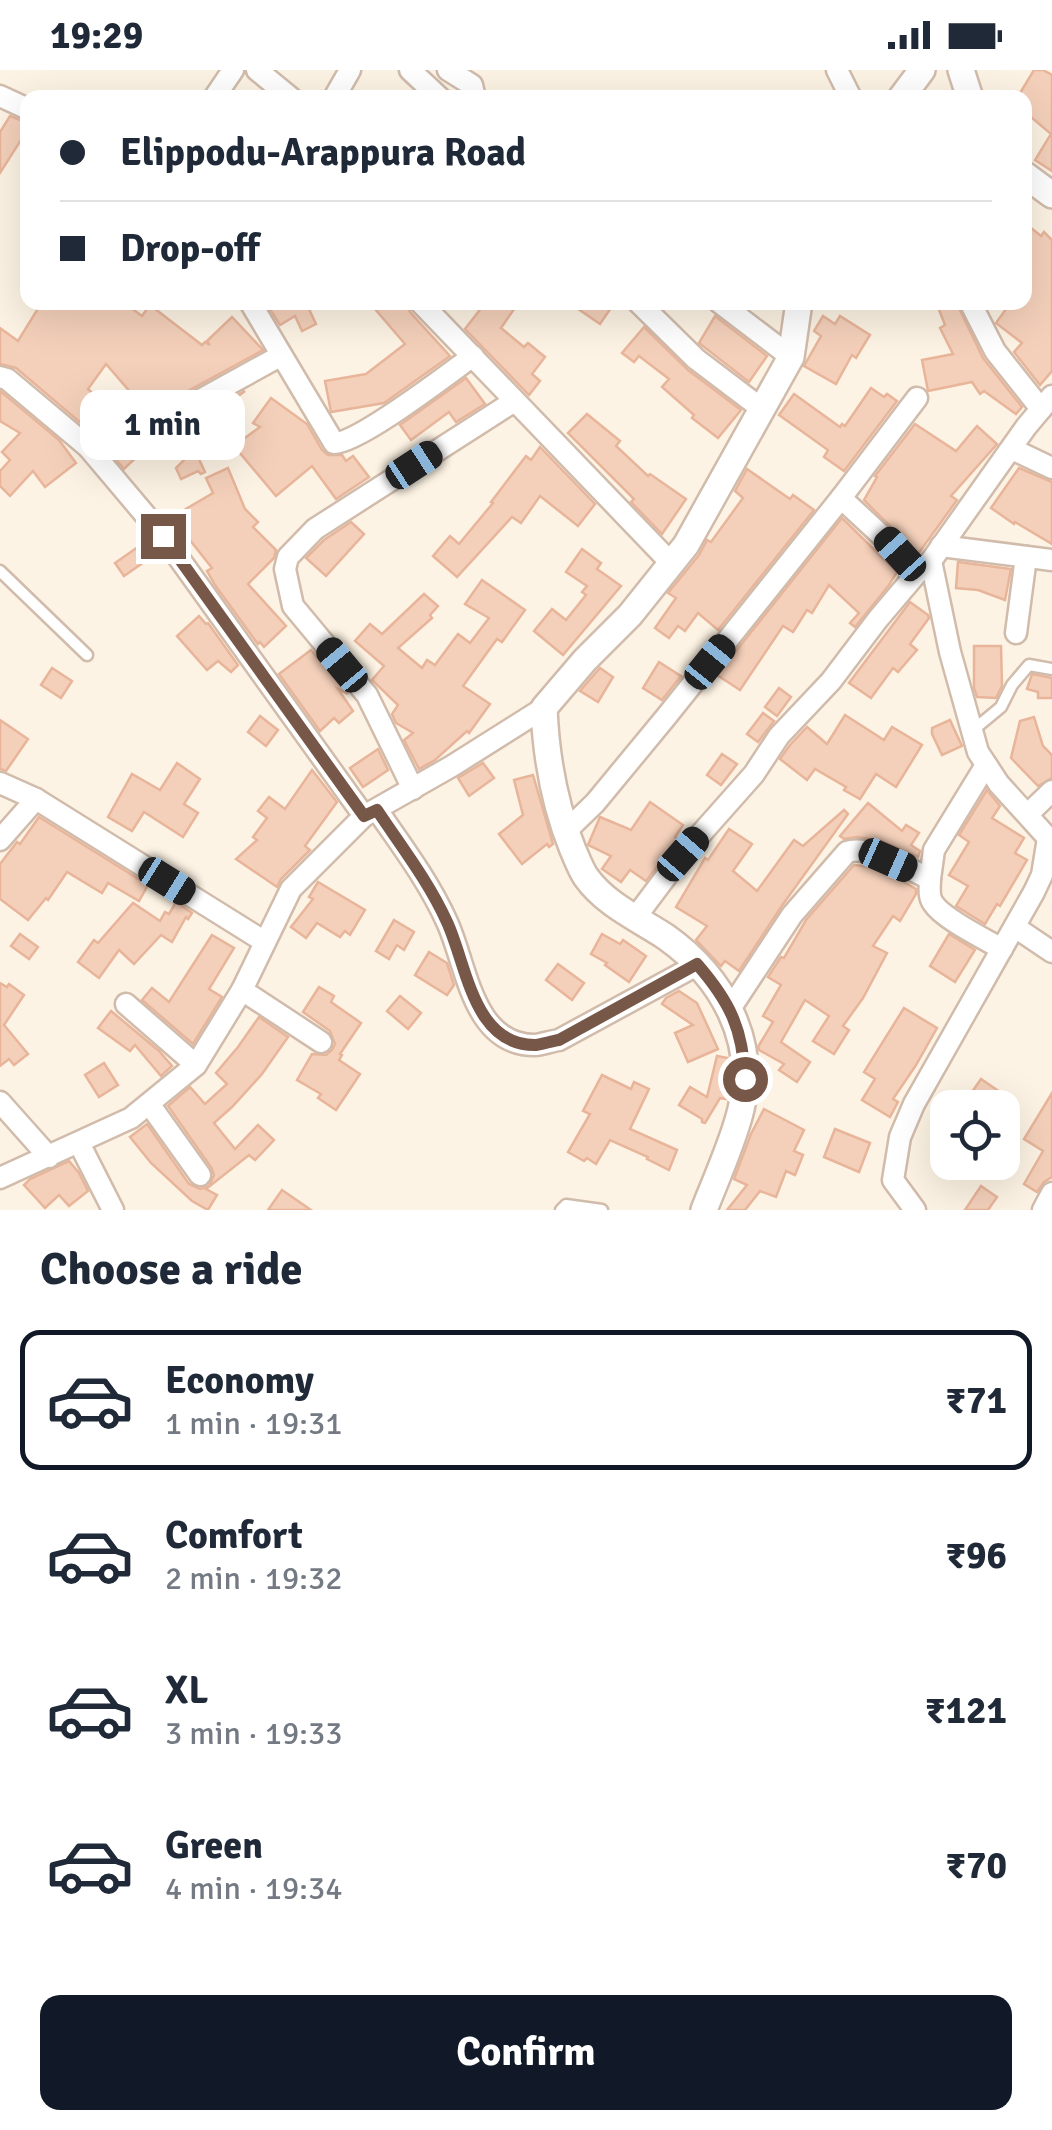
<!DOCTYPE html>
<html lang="en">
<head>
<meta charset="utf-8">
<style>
	:root { --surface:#fff; --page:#f2f2f3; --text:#1f2937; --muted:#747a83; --line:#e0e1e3; --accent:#111827 }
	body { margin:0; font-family:Signika,sans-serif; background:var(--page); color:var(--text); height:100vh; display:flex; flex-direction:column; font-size:38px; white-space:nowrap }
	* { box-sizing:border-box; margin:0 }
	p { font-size:32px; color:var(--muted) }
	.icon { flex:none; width:55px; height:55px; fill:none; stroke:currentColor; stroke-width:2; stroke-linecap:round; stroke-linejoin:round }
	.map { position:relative; height:1140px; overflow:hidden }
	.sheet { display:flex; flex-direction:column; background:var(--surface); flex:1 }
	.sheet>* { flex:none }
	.hud { position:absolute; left:20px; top:20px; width:1012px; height:220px; border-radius:20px; box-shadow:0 10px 40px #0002; display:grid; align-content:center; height:220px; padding:0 40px; background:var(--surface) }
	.buttons { position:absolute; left:930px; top:1020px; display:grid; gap:20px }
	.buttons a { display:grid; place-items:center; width:90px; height:90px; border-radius:20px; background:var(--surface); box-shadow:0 10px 40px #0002; font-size:50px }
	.end { position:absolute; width:45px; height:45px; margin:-22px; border:12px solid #775748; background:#fff; box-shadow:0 0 0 5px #fff }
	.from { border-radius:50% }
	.bubble { position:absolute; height:70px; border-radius:20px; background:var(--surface); box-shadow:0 10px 40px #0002; font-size:32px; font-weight:800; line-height:70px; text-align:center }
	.car { position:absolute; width:30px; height:60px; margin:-30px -15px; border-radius:12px; box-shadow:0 0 8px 2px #0007; background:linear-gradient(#222 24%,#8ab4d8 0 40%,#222 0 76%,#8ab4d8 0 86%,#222 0) }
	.hud b { display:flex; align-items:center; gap:35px; height:95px; font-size:38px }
	.hud b+b { border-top:2px solid var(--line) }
	.hud i { width:25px; height:25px; background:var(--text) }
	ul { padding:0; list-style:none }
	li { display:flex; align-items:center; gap:30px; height:140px; margin:0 20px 15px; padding:0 20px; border:5px solid transparent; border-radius:20px }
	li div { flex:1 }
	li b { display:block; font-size:38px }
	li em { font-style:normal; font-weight:800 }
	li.on { border-color:var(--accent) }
	li>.icon { width:90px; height:90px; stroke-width:1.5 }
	h2 { padding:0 40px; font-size:45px; line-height:120px }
	.action { display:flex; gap:20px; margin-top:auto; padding:20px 40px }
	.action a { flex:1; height:115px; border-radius:20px; background:var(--accent); color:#fff; font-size:40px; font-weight:800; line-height:115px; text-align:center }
	.status { display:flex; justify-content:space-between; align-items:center; height:70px; padding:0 50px; background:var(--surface); direction:ltr }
	.status svg { height:28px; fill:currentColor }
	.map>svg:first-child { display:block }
</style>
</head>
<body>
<div class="status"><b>19:29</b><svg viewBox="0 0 49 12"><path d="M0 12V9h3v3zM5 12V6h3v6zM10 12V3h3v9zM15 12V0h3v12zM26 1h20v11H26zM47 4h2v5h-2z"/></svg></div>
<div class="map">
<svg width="1052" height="1140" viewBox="0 0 1052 1140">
	<rect width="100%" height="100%" fill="#fdf3e4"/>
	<g fill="#f4d0ba" stroke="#e8b59a" stroke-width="2.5">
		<path d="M 1034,0 L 1043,0 L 1052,5 L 1052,101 L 1035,90 L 1051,64 L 1025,42 L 1025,28 L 1017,28 Z"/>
		<path d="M 10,46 L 28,53 L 28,59 L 0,103 L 0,62 Z"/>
		<path d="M 1025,153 L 1041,166 L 1044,162 L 1052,170 L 1052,301 L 1040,315 L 1014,282 L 1022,273 L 996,253 L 1011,232 L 1025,232 Z"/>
		<path d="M 42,232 L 123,232 L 142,246 L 150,235 L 202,275 L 205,272 L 210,275 L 207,271 L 232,247 L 263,280 L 186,322 L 139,332 L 106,294 L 88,319 L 113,342 L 89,360 L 16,298 L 0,294 L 0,258 L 18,271 Z"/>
		<path d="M 274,232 L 316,232 L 308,237 L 316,254 L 302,261 L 295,246 L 280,255 L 268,236 Z"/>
		<path d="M 369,232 L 407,232 L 410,242 L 450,286 L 384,333 L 331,342 L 325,311 L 366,304 L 405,274 Z"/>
		<path d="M 486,232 L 519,232 L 501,258 L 524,277 L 528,273 L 545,287 L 532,304 L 540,311 L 529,325 L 465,259 Z"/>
		<path d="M 568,232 L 615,232 L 600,254 Z"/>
		<path d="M 936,232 L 956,232 L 983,288 L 1022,337 L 1016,344 L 984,321 L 980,324 L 972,312 L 928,321 L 922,290 L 953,284 L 940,258 L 945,255 Z"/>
		<path d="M 715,246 L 767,286 L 749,312 L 699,273 Z"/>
		<path d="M 823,246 L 835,254 L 840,246 L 870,265 L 856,288 L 852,285 L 836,314 L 804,296 L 821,266 L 814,261 Z"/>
		<path d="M 644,257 L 688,300 L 741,340 L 718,368 L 692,348 L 694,345 L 662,317 L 669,309 L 639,286 L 634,292 L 622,283 Z"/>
		<path d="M 466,308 L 485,334 L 456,352 L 449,342 L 411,370 L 400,355 Z"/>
		<path d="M 871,318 L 884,327 L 887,324 L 897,331 L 844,401 L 824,387 L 828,380 L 779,345 L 794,324 L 840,357 L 842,354 L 845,356 Z"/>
		<path d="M 0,321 L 59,370 L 76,393 L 45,417 L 33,401 L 10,426 L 0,416 L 0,401 L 10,390 L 2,382 L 20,363 L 0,351 Z"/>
		<path d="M 245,321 L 225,336 L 230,343 L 215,355 L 205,343 Z"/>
		<path d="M 271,328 L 307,354 L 322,380 L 328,385 L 342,385 L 346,391 L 353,386 L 369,407 L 336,429 L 312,396 L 276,426 L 234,376 L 260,357 L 253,353 Z"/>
		<path d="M 204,344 L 210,358 L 191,372 L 205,402 L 201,404 L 198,401 L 181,409 L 176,398 L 187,387 L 159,356 L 194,348 Z"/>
		<path d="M 587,344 L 620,371 L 616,376 L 648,406 L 650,404 L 686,429 L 662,464 L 631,432 L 634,429 L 568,363 Z"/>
		<path d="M 915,354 L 956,381 L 977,356 L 997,374 L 951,426 L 957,430 L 918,484 L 864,430 L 877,407 L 875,406 Z"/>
		<path d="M 136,363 L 149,375 L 124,399 L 108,380 L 130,364 L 132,366 Z"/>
		<path d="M 540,377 L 595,434 L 578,456 L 540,426 L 521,453 L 512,447 L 457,507 L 433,486 L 450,466 L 459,474 L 493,433 L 491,432 L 526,386 L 531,390 Z"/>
		<path d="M 228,398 L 245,439 L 258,452 L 253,457 L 276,480 L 274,488 L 248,514 L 286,556 L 264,577 L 260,572 L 258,574 L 215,515 L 207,501 L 212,498 L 189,469 L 184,472 L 167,450 L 213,423 L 206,408 Z"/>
		<path d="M 1019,398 L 1052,412 L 1052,474 L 1015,452 L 1014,454 L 991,438 Z"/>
		<path d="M 747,399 L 790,429 L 793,425 L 814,440 L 718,560 L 698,543 L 685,561 L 678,556 L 669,568 L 655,558 L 676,528 L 668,523 L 699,485 L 707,470 L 711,472 L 743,428 L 735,421 Z"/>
		<path d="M 842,448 L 897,502 L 889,515 L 855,557 L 850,553 L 859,543 L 829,515 L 812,543 L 807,540 L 793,562 L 783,556 L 740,620 L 717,605 Z"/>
		<path d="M 351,452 L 364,464 L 326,506 L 306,488 L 324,470 Z"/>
		<path d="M 148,470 L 160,485 L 157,483 L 124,506 L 115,493 Z"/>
		<path d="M 582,479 L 601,493 L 597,499 L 621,516 L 563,585 L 534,561 L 552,539 L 566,550 L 586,525 L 582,522 L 587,516 L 566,502 Z"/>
		<path d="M 958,492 L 1011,499 L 1005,530 L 978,520 L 956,518 Z"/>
		<path d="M 482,510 L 525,540 L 502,572 L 497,569 L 463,616 L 490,634 L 469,663 L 467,661 L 435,690 L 419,699 L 404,670 L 413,663 L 396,653 L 392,644 L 398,635 L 372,610 L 384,596 L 355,571 L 370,554 L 382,564 L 424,524 L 438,536 L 430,545 L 432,548 L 398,578 L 422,598 L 427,590 L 435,595 L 458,564 L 470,573 L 489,548 L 465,534 Z"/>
		<path d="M 910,532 L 928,545 L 929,548 L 910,574 L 917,580 L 898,602 L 893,598 L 871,628 L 849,613 Z"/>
		<path d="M 199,546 L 206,554 L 208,553 L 238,595 L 231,602 L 218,591 L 207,600 L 177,566 Z"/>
		<path d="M 974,576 L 1001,576 L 1002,616 L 996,628 L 977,627 L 974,618 Z"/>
		<path d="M 311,580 L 348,624 L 338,619 L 353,641 L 339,653 L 334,648 L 320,661 L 279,604 Z"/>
		<path d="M 659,592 L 681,606 L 662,630 L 643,618 Z"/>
		<path d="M 52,598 L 72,611 L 61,628 L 41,615 Z"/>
		<path d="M 600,598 L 613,607 L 598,632 L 580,621 Z"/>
		<path d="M 1032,604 L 1052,608 L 1052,628 L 1038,628 L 1038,622 L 1027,619 Z"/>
		<path d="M 779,618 L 791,627 L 777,646 L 765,637 Z"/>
		<path d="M 763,643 L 774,651 L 758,672 L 747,664 Z"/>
		<path d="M 845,645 L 884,670 L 892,657 L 922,675 L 896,717 L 876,704 L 860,729 L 844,720 L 846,717 L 815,699 L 807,710 L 780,689 L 790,675 L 807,657 L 827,674 Z"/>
		<path d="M 260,646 L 278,660 L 266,676 L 248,662 Z"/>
		<path d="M 1034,647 L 1043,676 L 1052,685 L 1052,708 L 1038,716 L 1011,688 L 1020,651 Z"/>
		<path d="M 0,650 L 28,669 L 6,701 L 0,699 Z"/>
		<path d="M 950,650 L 962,676 L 942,685 L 932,664 L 932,658 Z"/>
		<path d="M 378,679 L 388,700 L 363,717 L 350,698 Z"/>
		<path d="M 722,684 L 737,694 L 721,715 L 707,705 Z"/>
		<path d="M 177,693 L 200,709 L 184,734 L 198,743 L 183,767 L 144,742 L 132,761 L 108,747 L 132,704 L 160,720 Z"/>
		<path d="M 483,693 L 494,708 L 469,726 L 458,708 Z"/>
		<path d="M 312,700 L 337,732 L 305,776 L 310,780 L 281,809 L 277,817 L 236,789 L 257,770 L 253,767 L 267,748 L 258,741 L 269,727 L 285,739 Z"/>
		<path d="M 533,705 L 553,774 L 549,777 L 547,774 L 522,794 L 499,764 L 523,745 L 514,710 Z"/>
		<path d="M 987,720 L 1000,736 L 992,748 L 1024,768 L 1015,783 L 1027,790 L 1000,836 L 997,834 L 985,854 L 956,836 L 968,816 L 949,805 L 969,772 L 959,765 Z"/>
		<path d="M 650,732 L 683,755 L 675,767 L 678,769 L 646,811 L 630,800 L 621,812 L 602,799 L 611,786 L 588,775 L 600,747 L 631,760 Z"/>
		<path d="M 868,733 L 902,761 L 906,755 L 919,763 L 911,775 L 920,781 L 918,787 L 881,771 L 857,767 L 844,769 L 840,766 Z"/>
		<path d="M 844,740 L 848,744 L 781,837 L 739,901 L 725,891 L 721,896 L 696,870 L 707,856 L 676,837 L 705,788 L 708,790 L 729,759 L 752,774 L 733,801 L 757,821 L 794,770 L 803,776 Z"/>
		<path d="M 39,747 L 148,815 L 139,831 L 108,813 L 102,823 L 67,802 L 48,830 L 46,828 L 28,850 L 0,829 L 0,794 L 17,772 L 20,774 Z"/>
		<path d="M 854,795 L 873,797 L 894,806 L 916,819 L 916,824 L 900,851 L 893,846 L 873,876 L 887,883 L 863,928 L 843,956 L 849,960 L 834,984 L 813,971 L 829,946 L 805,930 L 781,972 L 810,992 L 797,1012 L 779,1000 L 784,994 L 759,980 L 758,977 L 773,952 L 763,946 L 781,915 L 768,907 L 781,887 L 784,888 L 806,850 Z"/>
		<path d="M 318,812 L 365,840 L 350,865 L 345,861 L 340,867 L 317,853 L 306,868 L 291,857 L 313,829 L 309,827 Z"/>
		<path d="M 176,832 L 192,843 L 188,849 L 186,847 L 172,872 L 161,865 L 134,894 L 119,880 L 99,908 L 78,892 L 94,870 L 98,873 L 133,833 L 160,851 L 165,842 L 169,844 Z"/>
		<path d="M 394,850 L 414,862 L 404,880 L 397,875 L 389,889 L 376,881 Z"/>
		<path d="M 20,864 L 38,877 L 29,889 L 11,876 Z"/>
		<path d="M 602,864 L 620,874 L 623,870 L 646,886 L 629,912 L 605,895 L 607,893 L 591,884 Z"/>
		<path d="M 949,864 L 975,880 L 955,912 L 930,896 Z"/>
		<path d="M 212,865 L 234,878 L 209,919 L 222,927 L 193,974 L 142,930 L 152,918 L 169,932 Z"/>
		<path d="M 429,882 L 447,893 L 454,915 L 447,925 L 415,905 Z"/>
		<path d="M 558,894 L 584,913 L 572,930 L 546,910 Z"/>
		<path d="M 0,913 L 7,917 L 9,914 L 24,925 L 4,955 L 28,984 L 14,995 L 9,989 L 0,996 Z"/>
		<path d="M 319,917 L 334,926 L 331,932 L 361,953 L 340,984 L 342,985 L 339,990 L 360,1004 L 336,1040 L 318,1028 L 321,1024 L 297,1010 L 312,984 L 326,985 L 332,980 L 335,974 L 330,961 L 303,942 Z"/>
		<path d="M 679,921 L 697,933 L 718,979 L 688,992 L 675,963 L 693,955 L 662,934 L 666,928 Z"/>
		<path d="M 400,926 L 421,943 L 408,959 L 387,941 Z"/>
		<path d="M 904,938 L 937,958 L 916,995 L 893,1029 L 898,1032 L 890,1047 L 862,1030 L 875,1009 L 864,1002 Z"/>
		<path d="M 111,941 L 159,981 L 172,996 L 161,1006 L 135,975 L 130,981 L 98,958 Z"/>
		<path d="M 259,947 L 288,967 L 262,1004 L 232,1037 L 214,1053 L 235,1079 L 258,1055 L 274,1070 L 255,1090 L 249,1085 L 206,1119 L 217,1125 L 208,1140 L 192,1131 L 151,1093 L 130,1067 L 147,1054 L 189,1114 L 200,1119 L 209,1116 L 214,1105 L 211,1097 L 168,1036 L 190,1017 L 205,1034 L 227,1014 L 216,1003 L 238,977 Z"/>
		<path d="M 717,986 L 728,988 L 729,1012 L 726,1029 L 720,1028 L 705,1053 L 702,1052 L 702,1049 L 679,1035 L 690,1017 L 707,1027 Z"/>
		<path d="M 104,993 L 118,1015 L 99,1027 L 85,1005 Z"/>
		<path d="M 602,1005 L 631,1019 L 634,1012 L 649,1019 L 630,1059 L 677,1080 L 669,1100 L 647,1089 L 648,1087 L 610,1070 L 596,1094 L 587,1088 L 584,1091 L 568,1082 L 590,1044 L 583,1041 Z"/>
		<path d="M 981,1009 L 1003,1024 L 993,1038 L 979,1038 L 967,1029 Z"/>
		<path d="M 1052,1023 L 1052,1107 L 1044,1112 L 1037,1122 L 1024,1114 L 1043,1081 L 1024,1069 Z"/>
		<path d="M 764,1039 L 804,1060 L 794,1081 L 803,1085 L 795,1105 L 786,1101 L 776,1127 L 760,1121 L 745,1140 L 727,1140 L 747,1115 L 734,1109 L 751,1064 Z"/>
		<path d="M 835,1059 L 870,1073 L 859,1102 L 824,1087 Z"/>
		<path d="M 69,1091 L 79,1103 L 88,1121 L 69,1136 L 59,1125 L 45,1138 L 24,1115 L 30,1109 Z"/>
		<path d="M 981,1116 L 997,1127 L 988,1140 L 965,1140 Z"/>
		<path d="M 282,1120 L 311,1140 L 268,1140 Z"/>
	</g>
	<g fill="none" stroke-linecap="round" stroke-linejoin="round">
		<g stroke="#d1bcac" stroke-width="15">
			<g id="service">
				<path d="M 0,501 L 87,585"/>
				<path d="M 972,661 L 1001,637 L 1012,615 L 1029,595 L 1052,599"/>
				<path d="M 561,1140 L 566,1135 L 602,1140"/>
			</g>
		</g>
		<g stroke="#d1bcac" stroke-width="25">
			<g id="minor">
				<path d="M 257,0 L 291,28"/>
				<path d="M 410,0 L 440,28"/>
				<path d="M 448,0 L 472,15 L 475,28"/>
				<path d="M 837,0 L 851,28"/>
				<path d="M 0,26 L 28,39"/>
				<path d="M 214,28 L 233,0"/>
				<path d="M 334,28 L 350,0"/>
				<path d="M 250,232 L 334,373 C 359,373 448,304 473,286"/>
				<path d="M 420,232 L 671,493"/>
				<path d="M 638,232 L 696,289 L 762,339"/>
				<path d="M 719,232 L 791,287"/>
				<path d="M 970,232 L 995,281 L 1041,339"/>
				<path d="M 0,307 L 7,309 L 88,377 L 163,466 L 364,746"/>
				<path d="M 88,377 L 128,349 L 191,335 L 280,286"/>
				<path d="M 1012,379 L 1052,398"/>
				<path d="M 841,428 L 882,466 L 917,503"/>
				<path d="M 941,476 L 1052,490"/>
				<path d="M 1016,563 L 1026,487"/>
				<path d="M 0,713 L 36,729 L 265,872"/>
				<path d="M 413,719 L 367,625 L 293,536 L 285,499 L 288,487 L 315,459 L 513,332"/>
				<path d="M 377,740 C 402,776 429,812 447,852 C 467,895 472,976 536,975 C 543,974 552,971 559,970 L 697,895"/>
				<path d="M 1028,744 L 1052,721"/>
				<path d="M 566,761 L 595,733 L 666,647 L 841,428 L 917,328"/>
				<path d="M 0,770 L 36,729"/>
				<path d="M 930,809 L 934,780 L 986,695"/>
				<path d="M 635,848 L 683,784 L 754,704 L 779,666 L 831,611 L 878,549 L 917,503 L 931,491 L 1026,357 L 1052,326"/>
				<path d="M 1015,857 L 1052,882"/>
				<path d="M 242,920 L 321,972"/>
				<path d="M 126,934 L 196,995"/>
				<path d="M 730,939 L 792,845 L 847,782 C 869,774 908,799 930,809 C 930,816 928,826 933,833 C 943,849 985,869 1002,879"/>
				<path d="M 0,1032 L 49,1087"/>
				<path d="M 150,1035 L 200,1105"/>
				<path d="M 79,1073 L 113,1140"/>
				<path d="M 0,1108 L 131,1048 L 196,995 L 242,920 L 291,819 L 364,746 L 452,696 L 544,638"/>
				<path d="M 915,1140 L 893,1110 L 900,1067 L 914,1034 L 1034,822 L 1042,805 L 1048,768 L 999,714 L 978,682 L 950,582 L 931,491"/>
				<path d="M 1043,1140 L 1052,1123"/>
			</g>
		</g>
		<g stroke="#d1bcac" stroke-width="30">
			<g id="tertiary">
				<path d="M 961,0 L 970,28"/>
				<path d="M 901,28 L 922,0"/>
				<path d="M 1025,105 L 1052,125"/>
				<path d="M 704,1140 C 716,1109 734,1070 741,1039 C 758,970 721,906 666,867 C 639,849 606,835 586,807 C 581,800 577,789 573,780 C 554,734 546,687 544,638 L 585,590 L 630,545 L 686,475 L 791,287 L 799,232"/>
			</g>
		</g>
		<use href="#service" stroke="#fff" stroke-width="10"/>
		<use href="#minor" stroke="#fff" stroke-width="20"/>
		<use href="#tertiary" stroke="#fff" stroke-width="25"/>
	</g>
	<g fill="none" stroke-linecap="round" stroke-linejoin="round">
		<path stroke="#775748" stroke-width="12" d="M 163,466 L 364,746 L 377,740 C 401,776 429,812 447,852 C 467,895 473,976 536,975 C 543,974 552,971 559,970 L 697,894 C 730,932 743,959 745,1009"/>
	</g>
</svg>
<div class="buttons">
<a><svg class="icon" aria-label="locate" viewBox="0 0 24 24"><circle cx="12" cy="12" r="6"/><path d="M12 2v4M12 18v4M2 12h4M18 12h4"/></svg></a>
</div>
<i class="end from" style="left:745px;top:1009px"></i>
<i class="end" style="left:163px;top:466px"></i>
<div class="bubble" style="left:80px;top:320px;width:165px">1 min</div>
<i class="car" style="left:414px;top:395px;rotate:57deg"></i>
<i class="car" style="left:900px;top:484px;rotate:318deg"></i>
<i class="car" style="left:710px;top:592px;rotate:39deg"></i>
<i class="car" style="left:342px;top:595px;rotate:320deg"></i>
<i class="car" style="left:683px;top:784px;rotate:41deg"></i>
<i class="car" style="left:888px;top:790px;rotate:114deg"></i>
<i class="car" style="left:167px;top:811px;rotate:122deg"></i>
<div class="hud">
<b><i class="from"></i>Elippodu-Arappura Road</b>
<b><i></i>Drop-off</b>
</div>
</div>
<section class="sheet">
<h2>Choose a ride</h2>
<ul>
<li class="on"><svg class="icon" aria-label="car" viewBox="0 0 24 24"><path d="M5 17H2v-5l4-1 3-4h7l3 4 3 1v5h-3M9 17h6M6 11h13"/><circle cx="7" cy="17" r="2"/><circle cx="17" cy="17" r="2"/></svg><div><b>Economy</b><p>1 min · 19:31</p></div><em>₹71</em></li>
<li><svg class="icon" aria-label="car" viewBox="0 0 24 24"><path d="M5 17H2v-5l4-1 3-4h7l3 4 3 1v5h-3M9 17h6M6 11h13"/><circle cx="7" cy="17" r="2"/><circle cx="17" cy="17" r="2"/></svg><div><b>Comfort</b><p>2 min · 19:32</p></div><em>₹96</em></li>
<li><svg class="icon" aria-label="car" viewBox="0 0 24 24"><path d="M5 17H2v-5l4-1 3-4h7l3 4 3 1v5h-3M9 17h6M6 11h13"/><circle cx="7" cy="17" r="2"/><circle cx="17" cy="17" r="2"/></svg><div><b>XL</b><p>3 min · 19:33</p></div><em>₹121</em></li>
<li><svg class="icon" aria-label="car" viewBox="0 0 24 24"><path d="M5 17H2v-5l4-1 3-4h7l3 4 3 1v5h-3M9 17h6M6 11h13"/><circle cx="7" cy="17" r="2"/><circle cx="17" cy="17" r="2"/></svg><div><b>Green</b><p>4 min · 19:34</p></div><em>₹70</em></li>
</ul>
<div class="action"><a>Confirm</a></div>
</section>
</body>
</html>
